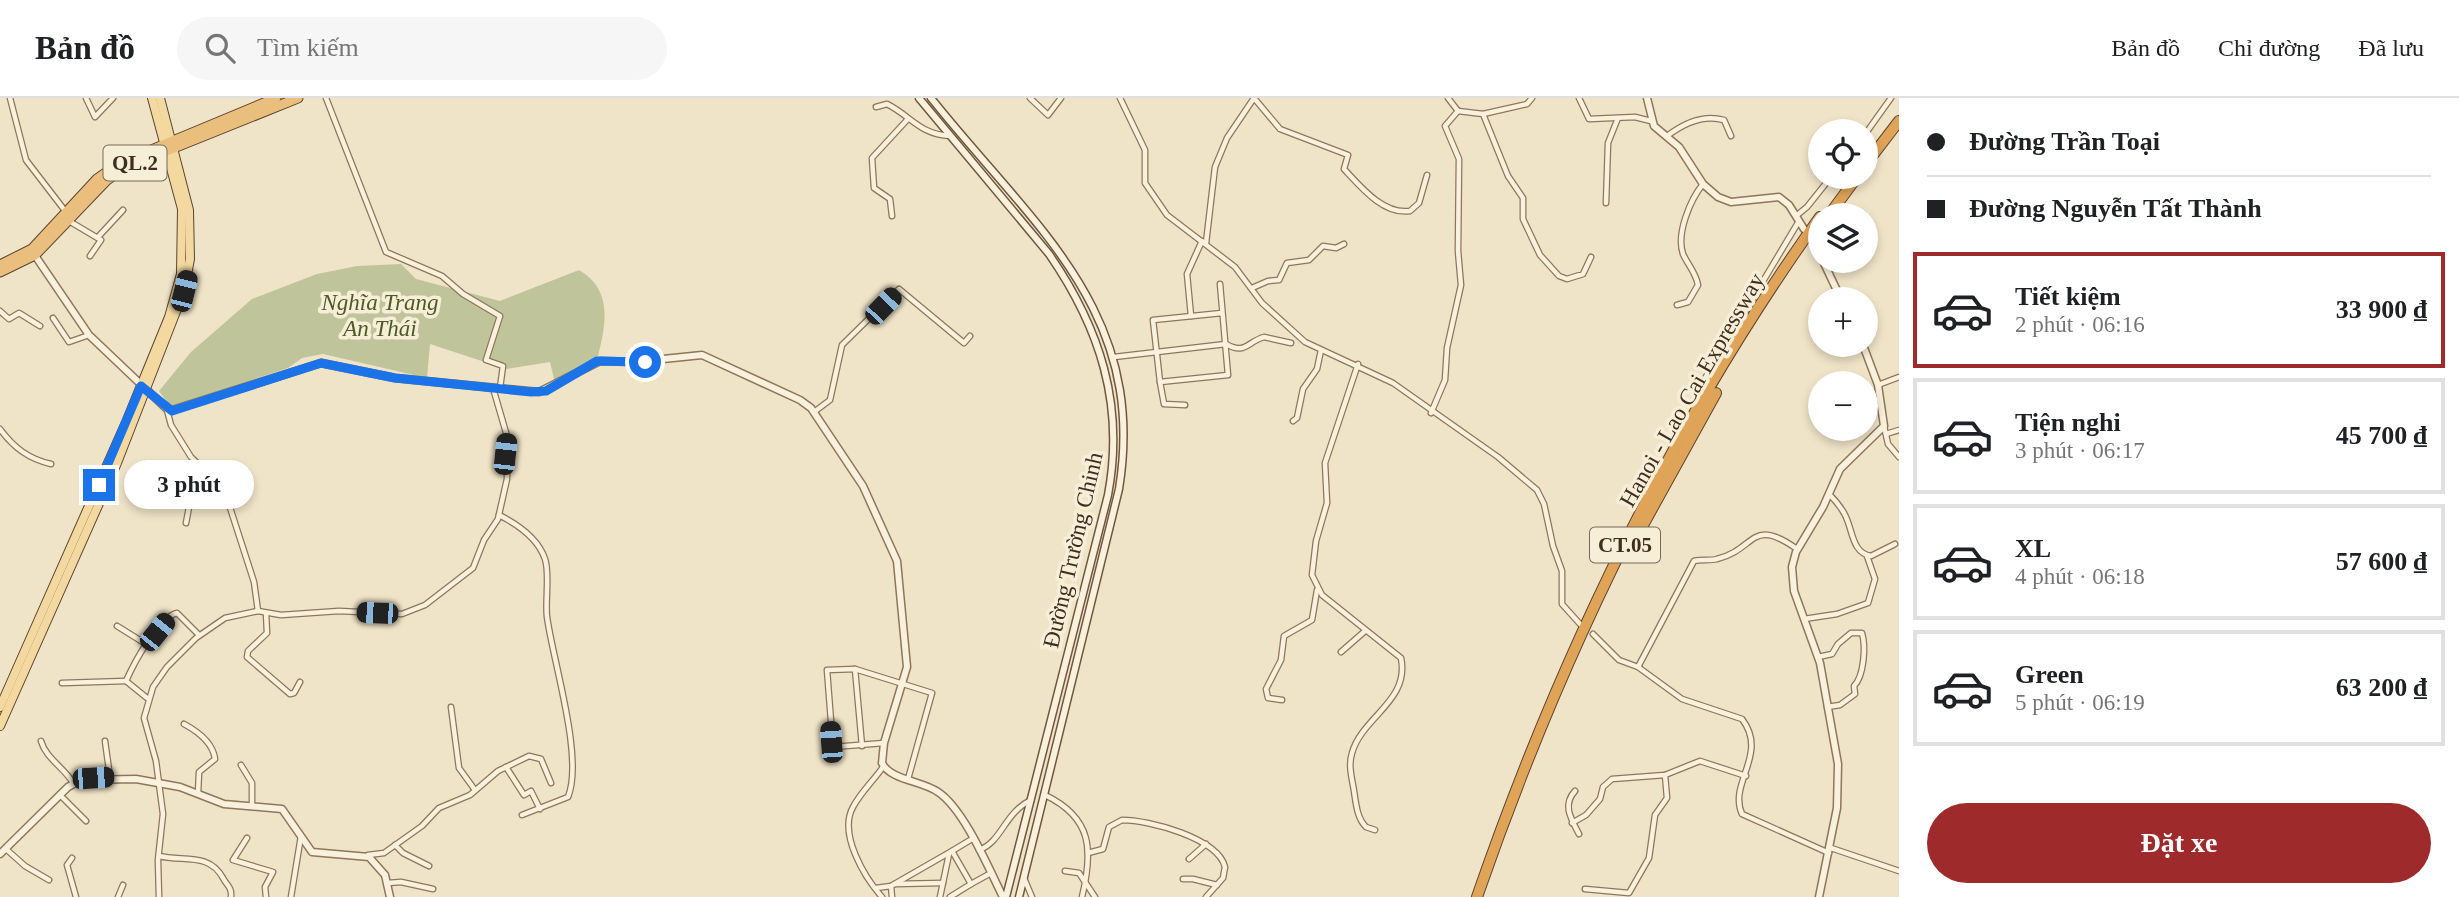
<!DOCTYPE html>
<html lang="vi">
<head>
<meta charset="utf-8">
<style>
	:root { --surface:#fff; --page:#f6f6f6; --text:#202124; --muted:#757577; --line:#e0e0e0; --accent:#9e2a2b }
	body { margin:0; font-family:Georgia,serif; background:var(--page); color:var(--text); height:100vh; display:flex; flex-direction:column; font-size:26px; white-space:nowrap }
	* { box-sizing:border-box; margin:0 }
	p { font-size:23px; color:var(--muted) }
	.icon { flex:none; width:38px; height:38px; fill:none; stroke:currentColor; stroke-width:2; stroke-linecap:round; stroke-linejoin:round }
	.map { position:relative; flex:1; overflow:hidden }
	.sheet { display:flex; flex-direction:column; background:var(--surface); width:560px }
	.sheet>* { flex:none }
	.banner { display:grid; align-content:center; height:154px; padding:0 28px; background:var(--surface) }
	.tools { position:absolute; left:1808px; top:21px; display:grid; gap:14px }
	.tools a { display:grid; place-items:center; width:70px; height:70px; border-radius:50%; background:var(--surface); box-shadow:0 4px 10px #0003; font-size:35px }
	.end { position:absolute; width:32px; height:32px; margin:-16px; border:9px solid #1a73e8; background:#fff; box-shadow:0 0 0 4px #fff }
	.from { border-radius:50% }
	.bubble { position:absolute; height:49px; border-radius:24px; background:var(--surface); box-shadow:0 4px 10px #0003; font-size:23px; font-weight:600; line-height:49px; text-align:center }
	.car { position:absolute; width:21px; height:42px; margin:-21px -10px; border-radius:9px; box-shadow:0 0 5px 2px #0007; background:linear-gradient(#222 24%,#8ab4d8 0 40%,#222 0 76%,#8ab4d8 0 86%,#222 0) }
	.banner b { display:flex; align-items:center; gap:24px; height:66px; font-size:26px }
	.banner b+b { border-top:2px solid var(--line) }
	.banner i { width:18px; height:18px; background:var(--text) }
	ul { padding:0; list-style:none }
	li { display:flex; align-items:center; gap:21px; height:116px; margin:0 14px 10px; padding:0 14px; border:4px solid var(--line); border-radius:0px }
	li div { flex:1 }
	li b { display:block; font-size:26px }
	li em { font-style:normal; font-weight:600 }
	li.current { border-color:var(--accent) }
	li>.icon { width:63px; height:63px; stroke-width:1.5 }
	.button { display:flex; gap:14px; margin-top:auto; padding:14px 28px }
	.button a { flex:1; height:80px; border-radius:42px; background:var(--accent); color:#fff; font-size:28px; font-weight:600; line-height:80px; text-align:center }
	header { display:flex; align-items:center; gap:42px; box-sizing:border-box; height:98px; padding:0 35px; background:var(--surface); border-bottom:2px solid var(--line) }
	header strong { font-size:33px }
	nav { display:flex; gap:38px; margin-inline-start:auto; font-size:24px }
	.search { width:490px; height:63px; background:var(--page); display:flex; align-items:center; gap:18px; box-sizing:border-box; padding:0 24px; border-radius:38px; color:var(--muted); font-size:26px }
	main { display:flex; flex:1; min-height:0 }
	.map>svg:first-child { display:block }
</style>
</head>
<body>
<header>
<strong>Bản đồ</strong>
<div class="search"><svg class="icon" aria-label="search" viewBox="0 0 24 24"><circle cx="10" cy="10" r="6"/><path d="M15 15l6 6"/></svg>Tìm kiếm</div>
<nav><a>Bản đồ</a><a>Chỉ đường</a><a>Đã lưu</a></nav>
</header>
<main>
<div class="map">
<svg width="1899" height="799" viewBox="0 0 1899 799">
	<rect width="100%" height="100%" fill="#f0e4c8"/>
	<path fill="#bfc49a" d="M 401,166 L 416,181 L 500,203 L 579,172 C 613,192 606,226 598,258 L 555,285 L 550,264 L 506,271 L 430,246 L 427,280 L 323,256 L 302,260 L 288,270 L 171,309 L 159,293 L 191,254 L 252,201 L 317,176 L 357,168 Z"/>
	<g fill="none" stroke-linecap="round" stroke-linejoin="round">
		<g stroke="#8d765c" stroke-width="7">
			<g id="minor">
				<path d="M 10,0 L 26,62 L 66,114"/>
				<path d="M 86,0 L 95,19 L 113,0"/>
				<path d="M 326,0 L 386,154 L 442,178 L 463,196 L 500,218 L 486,262 L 503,268 L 500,290"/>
				<path d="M 1030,0 L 1048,17 L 1061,0"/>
				<path d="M 1120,0 L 1145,52 L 1145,85 L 1167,117 L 1235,169 L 1262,205 L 1305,244 L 1393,285 L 1498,359 L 1537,392 L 1544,406 L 1553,448 L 1562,473 L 1562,506 L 1580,526"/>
				<path d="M 1254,0 L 1280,31 L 1348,57 L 1344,71 C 1360,88 1383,117 1410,113 L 1419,105 L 1427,77"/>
				<path d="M 1448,0 L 1458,13 L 1483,16 L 1508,78 L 1523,100 L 1523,121 L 1540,157 L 1559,178 L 1567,181 L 1583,176 L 1591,159"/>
				<path d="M 1579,0 L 1589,21 L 1635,19 L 1651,23"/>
				<path d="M 876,9 L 887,6 C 911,18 919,36 950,38"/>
				<path d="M 1483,16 L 1527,6 L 1532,0"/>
				<path d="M 1866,35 L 1891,0"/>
				<path d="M 1667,38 C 1684,25 1703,16 1724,22 L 1731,38"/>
				<path d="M 1606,105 L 1608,45 L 1618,20"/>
				<path d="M 892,118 L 890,101 L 874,90 L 872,60 L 907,22"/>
				<path d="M 1796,118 L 1807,109 L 1831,79"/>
				<path d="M 69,123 L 101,142 L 90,158"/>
				<path d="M 98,139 L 123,112"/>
				<path d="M 1206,145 L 1215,69 L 1227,40 L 1254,0"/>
				<path d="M 1220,186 L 1228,277 L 1160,284 L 1153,222 L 1222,215"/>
				<path d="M 1252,190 L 1268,183 L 1279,182 L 1287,165 L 1309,162 L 1323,148 L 1336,150 L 1344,146"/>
				<path d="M 1677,207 L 1688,204 L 1698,187 C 1696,175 1688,167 1683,156 C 1676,136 1690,102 1703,86"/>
				<path d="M 0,213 L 9,221 L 19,215 L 40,228"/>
				<path d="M 1191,218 L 1187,176 L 1202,143"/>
				<path d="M 53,220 L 69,244 L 89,237"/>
				<path d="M 1114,259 L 1226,246 C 1245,257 1247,244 1264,239 L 1291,245"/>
				<path d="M 1358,266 L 1325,365 L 1327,405 L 1316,443 L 1312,477 L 1322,497 L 1401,560 C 1410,603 1362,619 1352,655 C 1348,668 1352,680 1354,693 C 1356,706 1357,720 1366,729 L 1375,732"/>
				<path d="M 1160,284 L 1164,306 L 1185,307"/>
				<path d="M 1701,287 L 1799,123"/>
				<path d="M 1878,287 L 1899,279"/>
				<path d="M 167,312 L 171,327 L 191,359 L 224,391 L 254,484 L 258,513"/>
				<path d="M 814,314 L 830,302 L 842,247 L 899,191 L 964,245 L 970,238"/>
				<path d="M 1431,315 L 1445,282 L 1447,250 L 1461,187 L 1458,153 L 1459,61 L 1445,28 L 1458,13"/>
				<path d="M 1293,323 L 1297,320 L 1303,291 L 1317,271 L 1321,252"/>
				<path d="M 1884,328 L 1888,346 L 1899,359"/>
				<path d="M 0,331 C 14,350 29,361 51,366"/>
				<path d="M 1886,336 L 1899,332"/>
				<path d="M 1829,396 C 1835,402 1840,408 1844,415 C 1853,430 1851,455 1871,458 L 1895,446"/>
				<path d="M 499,417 C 517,426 538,440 545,461 C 550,475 545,503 547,519 C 553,563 584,660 568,699 L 522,717"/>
				<path d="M 186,425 L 190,404 L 204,372"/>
				<path d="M 266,515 L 267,535 L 248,553 L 247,559 L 290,596 L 294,595 L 300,584"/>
				<path d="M 1804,521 L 1837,516 L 1868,505 L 1875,481 L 1867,458"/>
				<path d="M 117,528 L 146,546"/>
				<path d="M 1593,536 L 1619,562 L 1638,569 L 1682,601 L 1742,621 C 1769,656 1728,685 1742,716 L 1829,755"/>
				<path d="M 1341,554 L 1365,533"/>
				<path d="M 1818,559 L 1832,556 L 1838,546 L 1851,535 L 1862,535 C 1866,549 1864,578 1854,588 L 1855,596 L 1840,607 L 1827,609"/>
				<path d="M 1638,569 L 1694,463 C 1702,461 1710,463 1717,461 C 1757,451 1750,418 1797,451"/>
				<path d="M 855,571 L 862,648"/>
				<path d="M 62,585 L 126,583"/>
				<path d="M 147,600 L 126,583 C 134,565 158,520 177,515 L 199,537"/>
				<path d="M 1282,602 L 1268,600 L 1266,591 L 1281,562 L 1284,538 L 1312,522 L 1317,492"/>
				<path d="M 451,609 L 459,670 L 475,692"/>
				<path d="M 184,626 C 197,633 213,645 215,661 L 199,674 L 198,696"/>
				<path d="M 41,643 C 46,661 64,669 73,685"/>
				<path d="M 105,643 L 110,679"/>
				<path d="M 884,645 L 833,649 L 827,572 L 855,571 L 932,595 L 908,681"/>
				<path d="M 241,667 L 252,685 L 252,707"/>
				<path d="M 506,669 L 524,697 L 531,693 L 540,711"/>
				<path d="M 1575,693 C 1562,707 1571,721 1579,736"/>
				<path d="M 60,697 L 86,723"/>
				<path d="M 1045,697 C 1093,720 1093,753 1082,799"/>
				<path d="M 1572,725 L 1586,717 L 1600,701 L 1603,689 L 1612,681 L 1665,677 L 1700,663 L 1746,678"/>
				<path d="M 247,740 L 233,762 L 273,774 L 265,789 L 266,799"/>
				<path d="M 972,741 L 952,753 L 971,786 L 991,775"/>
				<path d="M 395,747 L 403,755 L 429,768"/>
				<path d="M 1831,750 L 1899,773"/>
				<path d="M 6,751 L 25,768 L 49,782"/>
				<path d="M 979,752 C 1002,744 1004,715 1031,702"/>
				<path d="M 1088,755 L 1103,751 L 1109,729 L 1122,722 C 1149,722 1218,740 1225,769 L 1223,780 L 1206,799"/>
				<path d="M 368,757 L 384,755 L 422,728 L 439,710 L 470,697 L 498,673 L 529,658 L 541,661 L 551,685"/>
				<path d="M 159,758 C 183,764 209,754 223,780 C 227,788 232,789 231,799"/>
				<path d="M 72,760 L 67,767 L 76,799"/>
				<path d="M 1189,761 L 1206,746"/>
				<path d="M 1065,773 L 1079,775 L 1095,799"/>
				<path d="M 1024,780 L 1032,799"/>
				<path d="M 1183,781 L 1193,781 L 1217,787"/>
				<path d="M 388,785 L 401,784 L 433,791"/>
				<path d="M 895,786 L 943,785"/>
				<path d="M 891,788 L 892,799"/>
				<path d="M 876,790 L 891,788 L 952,753"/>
				<path d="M 1585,791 L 1629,795 L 1649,760 L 1655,717 L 1667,700 L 1665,677"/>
				<path d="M 118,799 L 123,787"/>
				<path d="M 159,799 L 158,762 L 163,716 L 156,663 L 144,620 L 153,589 L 167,569 L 196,540 L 225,520 L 258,513 L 281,517 L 339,513 L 402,516 L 425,507 L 473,470 L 484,442 L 498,421 L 507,381 L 507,338 L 493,290"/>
				<path d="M 291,799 L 301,738"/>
				<path d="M 882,799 C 865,780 838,736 853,709 C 861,694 874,682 883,669"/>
				<path d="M 940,799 L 949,756"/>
				<path d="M 950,799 L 971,786"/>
			</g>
		</g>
		<g stroke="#8d765c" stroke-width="9">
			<g id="tertiary">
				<path d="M 1647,0 L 1654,28 L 1679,49 L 1703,86 L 1718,99 L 1731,104 L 1779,99 L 1789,107 L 1804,131"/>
				<path d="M 1815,148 L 1820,157"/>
				<path d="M 34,156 L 89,237 L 169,313 L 321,265 L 395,280 L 539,294 L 600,263 L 634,264 L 702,257 L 800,302 L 811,310 L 863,388 L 897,463 L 907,569 L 884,645 L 882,665 C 890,682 923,683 938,694 C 964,711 989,771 1003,799"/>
				<path d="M 1823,163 L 1841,201"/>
				<path d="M 0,756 L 68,689 L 81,682 L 136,681 L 180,689 L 224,706 L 282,711 L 312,754 L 369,759 L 385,777 L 390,799"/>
				<path d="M 1819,799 L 1837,710 L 1838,666 L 1820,565 L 1794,493 L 1792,469 L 1796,454 L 1823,409 L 1840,371 L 1884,328 L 1878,287 L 1863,247"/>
			</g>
		</g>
		<g stroke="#6f573f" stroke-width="9">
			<g id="secondary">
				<path d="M 919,0 L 1049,156 C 1100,230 1125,307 1108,397 L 1006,799"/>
				<path d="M 931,0 C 1031,126 1148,212 1119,391 L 1019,799"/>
			</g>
		</g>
		<g stroke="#5b4430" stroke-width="10">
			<g id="primary">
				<path d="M 0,609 L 127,322 L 169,219 L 181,176 L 182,111 L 152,0"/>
				<path d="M 0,628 L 117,365 L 184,193 L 190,161 L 189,112 L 160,0"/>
			</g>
		</g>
		<g stroke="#5b4430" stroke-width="11">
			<g id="trunk">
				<path d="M 0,167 L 32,151 L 97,81 L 120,65 L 276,0"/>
				<path d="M 0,174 L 35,157 L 107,82 L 124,70 L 298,0"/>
			</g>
		</g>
		<g stroke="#5b4430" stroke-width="12">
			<g id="motorway">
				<path d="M 1866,66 L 1899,23"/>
				<path d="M 1829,117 L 1857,79"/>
				<path d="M 1637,438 L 1716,295"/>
				<path d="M 1477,799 C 1560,559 1672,326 1820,119"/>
			</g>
		</g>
		<use href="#minor" stroke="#faf1dc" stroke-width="4.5"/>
		<use href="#tertiary" stroke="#faf1dc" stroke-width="6"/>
		<use href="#secondary" stroke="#faf1dc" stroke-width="6"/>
		<use href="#primary" stroke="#f3d9a0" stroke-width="8"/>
		<use href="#trunk" stroke="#eabe7c" stroke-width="9"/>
		<use href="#motorway" stroke="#e0a458" stroke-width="10"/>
	</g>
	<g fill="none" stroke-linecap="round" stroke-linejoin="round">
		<path stroke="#1a73e8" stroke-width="9" d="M 99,387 L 141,288 L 172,313 L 321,265 L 395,280 L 531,294 L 546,293 L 597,263 L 645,264"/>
	</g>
	<g text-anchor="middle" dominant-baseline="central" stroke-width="7" stroke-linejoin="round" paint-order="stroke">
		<g fill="#f7eed8" stroke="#756857" stroke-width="2">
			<rect x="103.5" y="47.5" width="63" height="35" rx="5"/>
			<rect x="1590" y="429.5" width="70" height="35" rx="5"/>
		</g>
		<g font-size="21" font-weight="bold" fill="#3d2e20">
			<text x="135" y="65">QL.2</text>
			<text x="1625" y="447">CT.05</text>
		</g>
		<g font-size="23" font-style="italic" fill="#4d5a26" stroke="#f7eed8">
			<text x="380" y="204">Nghĩa Trang<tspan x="380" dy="26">An Thái</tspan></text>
		</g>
		<g font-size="23" fill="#3d2e20" stroke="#f7eed8">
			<text transform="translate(1692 292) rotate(-60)">Hanoi - Lao Cai Expressway</text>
			<text transform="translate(1073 452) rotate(-77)">Đường Trường Chinh</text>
		</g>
	</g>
</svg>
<div class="tools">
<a><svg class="icon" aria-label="locate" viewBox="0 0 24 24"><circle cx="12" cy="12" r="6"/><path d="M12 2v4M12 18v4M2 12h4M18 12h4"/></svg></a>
<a><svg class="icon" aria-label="layers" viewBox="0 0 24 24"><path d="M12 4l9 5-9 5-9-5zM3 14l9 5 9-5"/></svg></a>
<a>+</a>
<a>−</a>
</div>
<i class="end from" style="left:645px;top:264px"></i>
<i class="end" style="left:99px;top:387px"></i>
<div class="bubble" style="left:124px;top:362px;width:130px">3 phút</div>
<i class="car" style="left:184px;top:193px;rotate:14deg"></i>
<i class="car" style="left:883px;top:208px;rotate:44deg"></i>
<i class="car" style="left:505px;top:356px;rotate:6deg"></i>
<i class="car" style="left:377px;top:515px;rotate:272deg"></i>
<i class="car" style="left:157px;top:534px;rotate:39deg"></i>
<i class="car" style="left:831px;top:644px;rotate:356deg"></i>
<i class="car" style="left:93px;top:680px;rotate:86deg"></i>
</div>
<section class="sheet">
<div class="banner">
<b><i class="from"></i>Đường Trần Toại</b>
<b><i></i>Đường Nguyễn Tất Thành</b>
</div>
<ul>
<li class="current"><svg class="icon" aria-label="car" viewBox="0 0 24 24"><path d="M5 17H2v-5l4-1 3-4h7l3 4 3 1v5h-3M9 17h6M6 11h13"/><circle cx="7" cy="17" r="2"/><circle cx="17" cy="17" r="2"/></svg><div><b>Tiết kiệm</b><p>2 phút · 06:16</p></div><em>33 900 ₫</em></li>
<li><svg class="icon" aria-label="car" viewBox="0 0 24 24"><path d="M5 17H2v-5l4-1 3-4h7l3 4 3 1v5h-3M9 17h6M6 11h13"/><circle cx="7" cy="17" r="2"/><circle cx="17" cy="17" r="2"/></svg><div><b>Tiện nghi</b><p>3 phút · 06:17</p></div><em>45 700 ₫</em></li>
<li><svg class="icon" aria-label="car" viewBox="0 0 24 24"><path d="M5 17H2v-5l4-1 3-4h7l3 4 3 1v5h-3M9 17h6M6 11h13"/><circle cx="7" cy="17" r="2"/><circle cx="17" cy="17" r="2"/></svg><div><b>XL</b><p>4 phút · 06:18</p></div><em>57 600 ₫</em></li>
<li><svg class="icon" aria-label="car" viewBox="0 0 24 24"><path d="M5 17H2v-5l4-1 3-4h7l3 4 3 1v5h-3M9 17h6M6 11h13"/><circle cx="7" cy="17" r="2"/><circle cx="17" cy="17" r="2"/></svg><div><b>Green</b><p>5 phút · 06:19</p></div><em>63 200 ₫</em></li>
</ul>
<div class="button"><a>Đặt xe</a></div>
</section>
</main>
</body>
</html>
